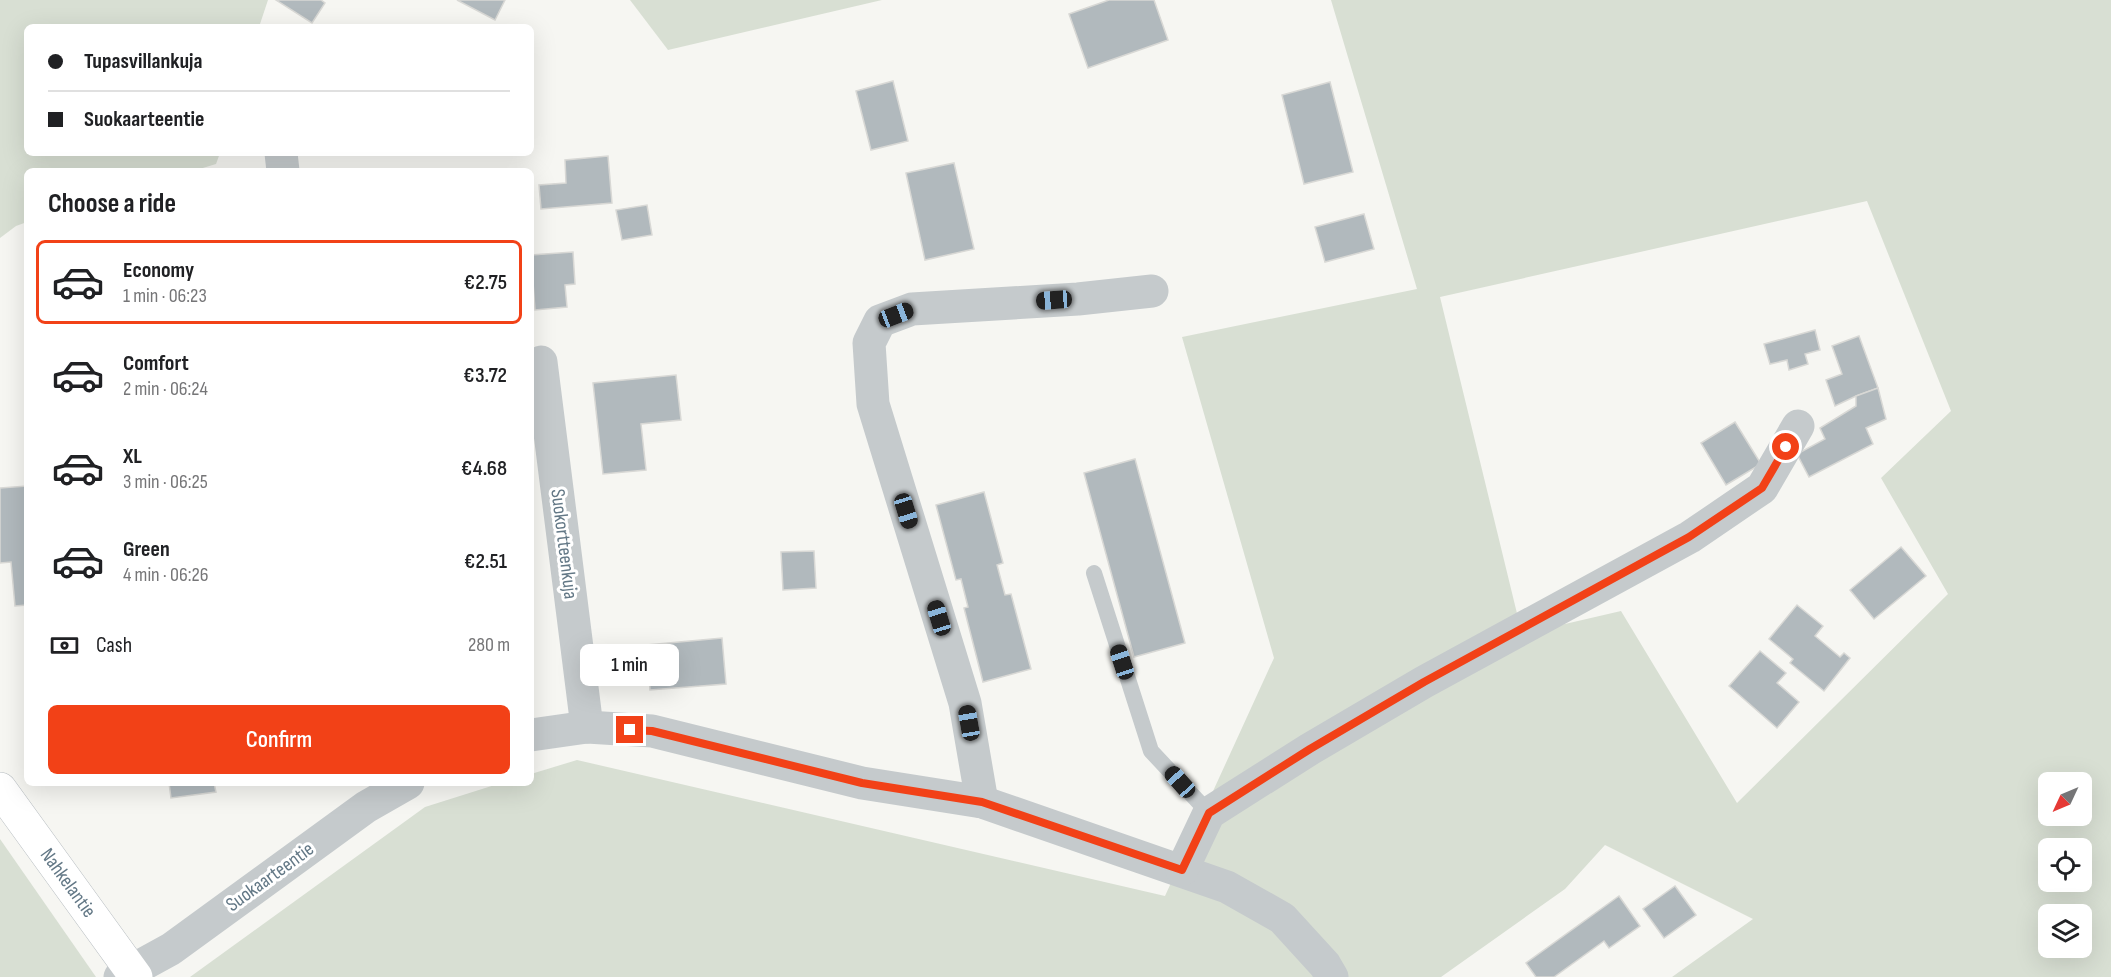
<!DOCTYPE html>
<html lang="en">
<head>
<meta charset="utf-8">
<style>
	:root { --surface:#fff; --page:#f2f2f2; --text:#202124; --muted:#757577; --line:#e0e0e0; --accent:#f24117 }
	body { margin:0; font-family:"Sofia Sans Condensed",sans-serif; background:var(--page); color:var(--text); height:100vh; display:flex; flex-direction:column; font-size:22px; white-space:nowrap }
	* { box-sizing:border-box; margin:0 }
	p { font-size:20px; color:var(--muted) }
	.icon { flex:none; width:33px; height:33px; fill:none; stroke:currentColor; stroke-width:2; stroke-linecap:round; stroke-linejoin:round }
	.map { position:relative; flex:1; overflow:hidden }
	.drawer { position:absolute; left:24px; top:168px; width:510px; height:618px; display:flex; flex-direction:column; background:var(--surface); border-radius:9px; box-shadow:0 6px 24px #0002 }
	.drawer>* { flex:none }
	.banner { position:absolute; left:24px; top:24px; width:510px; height:132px; border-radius:9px; box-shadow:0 6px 24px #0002; display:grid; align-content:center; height:132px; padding:0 24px; background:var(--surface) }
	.needle { width:39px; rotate:226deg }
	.tools { position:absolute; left:2038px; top:772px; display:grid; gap:12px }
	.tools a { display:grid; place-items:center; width:54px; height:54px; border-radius:9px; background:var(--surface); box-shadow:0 6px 24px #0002; font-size:30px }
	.end { position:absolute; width:27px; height:27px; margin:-14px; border:8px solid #f24117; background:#fff; box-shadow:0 0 0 3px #fff }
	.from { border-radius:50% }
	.bubble { position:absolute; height:42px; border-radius:9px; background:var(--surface); box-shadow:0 6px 24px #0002; font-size:20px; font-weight:600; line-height:42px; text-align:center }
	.car { position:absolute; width:18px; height:36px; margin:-18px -9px; border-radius:8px; box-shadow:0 0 4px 2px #0007; background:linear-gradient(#222 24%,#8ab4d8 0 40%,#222 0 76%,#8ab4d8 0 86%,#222 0) }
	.banner b { display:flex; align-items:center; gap:21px; height:57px; font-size:22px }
	.banner b+b { border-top:2px solid var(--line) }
	.banner i { width:15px; height:15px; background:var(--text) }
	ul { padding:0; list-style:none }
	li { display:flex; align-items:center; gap:18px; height:84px; margin:0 12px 9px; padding:0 12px; border:3px solid transparent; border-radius:9px }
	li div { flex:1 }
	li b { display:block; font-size:22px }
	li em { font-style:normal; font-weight:600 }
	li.active { border-color:var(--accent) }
	li>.icon { width:54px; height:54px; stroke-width:1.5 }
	h2 { padding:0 24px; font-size:27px; line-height:72px }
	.pay { display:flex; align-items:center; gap:15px; height:66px; padding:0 24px; font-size:22px }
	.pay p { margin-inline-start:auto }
	.primary-button { display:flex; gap:12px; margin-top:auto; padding:12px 24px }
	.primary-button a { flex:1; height:69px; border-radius:9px; background:var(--accent); color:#fff; font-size:24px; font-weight:600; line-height:69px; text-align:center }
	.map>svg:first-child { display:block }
</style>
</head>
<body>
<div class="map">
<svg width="2111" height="977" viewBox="0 0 2111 977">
	<rect width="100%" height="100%" fill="#f6f6f2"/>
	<g fill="#d8dfd3" fill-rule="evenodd">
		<path d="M 0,0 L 268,0 L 259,27 L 27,27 L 27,153 L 220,153 L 216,164 L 193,171 L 27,171 L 27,222 L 16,226 L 0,238 Z"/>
		<path d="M 630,0 L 882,0 L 668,50 Z"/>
		<path d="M 1331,0 L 2111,0 L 2111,977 L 1672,977 L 1753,919 L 1605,845 L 1565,889 L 1441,977 L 190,977 L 425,807 L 501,783 L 531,783 L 531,774 L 577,760 L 1165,896 L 1274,658 L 1182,337 L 1417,289 ZM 1867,201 L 1951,411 L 1881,478 L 1948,594 L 1737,803 L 1621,611 L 1522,634 L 1440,297 ZM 2049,783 L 2082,783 L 2082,816 L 2049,816 ZM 2049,849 L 2082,849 L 2082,882 L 2049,882 ZM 2049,915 L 2082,915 L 2082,948 L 2049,948 Z"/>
		<path d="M 0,839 L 96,977 L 0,977 Z"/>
	</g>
	<g fill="#b1b9bd" stroke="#d8d8d5" stroke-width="1.5">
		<path d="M 276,0 L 321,0 L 325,3 L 312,23 Z"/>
		<path d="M 457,0 L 505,0 L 495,20 Z"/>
		<path d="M 1109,0 L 1154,0 L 1168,40 L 1088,68 L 1069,14 Z"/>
		<path d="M 893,81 L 908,141 L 871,150 L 856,91 Z"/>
		<path d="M 1330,82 L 1353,172 L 1304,184 L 1282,95 Z"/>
		<path d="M 608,156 L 612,203 L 541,209 L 539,185 L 566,183 L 565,160 Z"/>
		<path d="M 954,163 L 974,249 L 925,260 L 906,173 Z"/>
		<path d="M 647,205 L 652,235 L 622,240 L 616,210 Z"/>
		<path d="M 1364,214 L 1374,249 L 1325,262 L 1315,227 Z"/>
		<path d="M 573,252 L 575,284 L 565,285 L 567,307 L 535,310 L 531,255 Z"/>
		<path d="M 1815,330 L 1820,350 L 1805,354 L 1808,364 L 1789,370 L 1787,360 L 1770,364 L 1764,344 Z"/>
		<path d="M 1859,336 L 1878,388 L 1856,396 L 1835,406 L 1826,380 L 1842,374 L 1832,346 Z"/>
		<path d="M 676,375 L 681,420 L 641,424 L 646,470 L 603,474 L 593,383 Z"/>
		<path d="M 1878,388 L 1886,419 L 1866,428 L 1873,444 L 1809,477 L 1797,454 L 1825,439 L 1820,428 L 1856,406 L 1856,396 Z"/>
		<path d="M 1735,422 L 1761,464 L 1726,485 L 1701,443 Z"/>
		<path d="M 1135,459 L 1185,643 L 1134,657 L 1084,473 Z"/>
		<path d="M 27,486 L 27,605 L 15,606 L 11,562 L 0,563 L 0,488 Z"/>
		<path d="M 984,492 L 1003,563 L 997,565 L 1005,595 L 1011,594 L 1031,669 L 983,682 L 964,608 L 968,607 L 961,579 L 956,580 L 936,505 Z"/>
		<path d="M 1901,547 L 1926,576 L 1874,619 L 1850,590 Z"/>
		<path d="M 814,551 L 816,588 L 783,590 L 781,552 Z"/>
		<path d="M 1797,605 L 1823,626 L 1815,636 L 1840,657 L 1844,653 L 1850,658 L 1824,691 L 1790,663 L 1793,659 L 1769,639 Z"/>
		<path d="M 722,638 L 726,684 L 650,690 L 647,645 Z"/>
		<path d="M 1760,651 L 1786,673 L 1777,683 L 1799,702 L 1777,728 L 1729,686 Z"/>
		<path d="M 169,783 L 214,783 L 216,792 L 171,798 Z"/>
		<path d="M 1675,886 L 1696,915 L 1664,938 L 1643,909 Z"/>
		<path d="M 1619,896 L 1640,926 L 1609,948 L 1604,941 L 1554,977 L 1536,977 L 1526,963 Z"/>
	</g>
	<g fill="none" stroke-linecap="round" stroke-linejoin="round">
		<g stroke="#b7bdc1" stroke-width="34">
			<g id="secondary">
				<path id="s1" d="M 0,789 L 136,977"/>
			</g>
		</g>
		<path stroke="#c5cacc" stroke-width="16" d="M 1094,573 L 1151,751 L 1209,813"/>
		<g stroke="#c5cacc" stroke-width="33">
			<path d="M 281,153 L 283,171"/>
			<path d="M 541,362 L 587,727"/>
			<path d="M 531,735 L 587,727 L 652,731 L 862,783 L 982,802 L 1227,887 L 1282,918 L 1325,965 L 1332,977"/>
			<path d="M 982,802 L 965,703 L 873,404 L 869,343 L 880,321 L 912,309 L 1078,299 L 1152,291"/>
			<path d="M 1182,870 L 1209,813 L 1310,749 L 1424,682 L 1690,537 L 1762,488 L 1798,426"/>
			<path d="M 120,977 L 171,949 L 366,807 L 408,783"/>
		</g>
		<use href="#secondary" stroke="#fff" stroke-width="33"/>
	</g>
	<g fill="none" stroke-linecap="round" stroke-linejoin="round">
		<path stroke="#f24117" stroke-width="8" d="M 630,730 L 652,731 L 862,783 L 982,802 L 1182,870 L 1209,813 L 1310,749 L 1424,682 L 1689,537 L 1762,488 L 1786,447"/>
	</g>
	<g text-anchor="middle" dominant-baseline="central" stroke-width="6" stroke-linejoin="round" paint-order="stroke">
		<g font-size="20" fill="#637886" stroke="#fff">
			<text transform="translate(564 544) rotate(83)">Suokortteenkuja</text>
			<text transform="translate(270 877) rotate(-36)">Suokaarteentie</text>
			<text stroke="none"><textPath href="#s1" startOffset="116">Nahkelantie</textPath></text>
		</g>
	</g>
</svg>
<div class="tools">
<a><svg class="needle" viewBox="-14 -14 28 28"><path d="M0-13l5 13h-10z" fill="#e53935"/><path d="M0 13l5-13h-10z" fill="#757577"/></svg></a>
<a><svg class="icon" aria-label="locate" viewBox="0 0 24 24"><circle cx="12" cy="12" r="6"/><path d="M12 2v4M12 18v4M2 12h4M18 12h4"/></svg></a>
<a><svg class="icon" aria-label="layers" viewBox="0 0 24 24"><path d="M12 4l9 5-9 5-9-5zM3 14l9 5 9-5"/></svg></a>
</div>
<i class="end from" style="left:1786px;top:447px"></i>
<i class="end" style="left:630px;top:730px"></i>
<div class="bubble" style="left:580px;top:644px;width:99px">1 min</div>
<i class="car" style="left:1054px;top:300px;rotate:266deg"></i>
<i class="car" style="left:896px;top:315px;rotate:69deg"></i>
<i class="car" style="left:906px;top:511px;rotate:163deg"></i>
<i class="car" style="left:939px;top:618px;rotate:343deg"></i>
<i class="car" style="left:1122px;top:662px;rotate:342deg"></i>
<i class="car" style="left:969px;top:723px;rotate:350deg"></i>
<i class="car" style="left:1180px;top:782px;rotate:318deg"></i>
<div class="banner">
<b><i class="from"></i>Tupasvillankuja</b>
<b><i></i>Suokaarteentie</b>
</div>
<section class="drawer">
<h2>Choose a ride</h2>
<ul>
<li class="active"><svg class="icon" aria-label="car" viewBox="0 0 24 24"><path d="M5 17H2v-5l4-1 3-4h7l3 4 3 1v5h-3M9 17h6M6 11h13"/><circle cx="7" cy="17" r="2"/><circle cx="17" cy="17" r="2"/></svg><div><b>Economy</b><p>1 min · 06:23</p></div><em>€2.75</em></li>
<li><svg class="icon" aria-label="car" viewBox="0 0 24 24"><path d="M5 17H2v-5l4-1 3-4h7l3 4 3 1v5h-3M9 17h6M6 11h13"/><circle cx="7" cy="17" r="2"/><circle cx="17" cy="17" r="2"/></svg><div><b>Comfort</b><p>2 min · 06:24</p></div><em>€3.72</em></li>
<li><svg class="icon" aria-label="car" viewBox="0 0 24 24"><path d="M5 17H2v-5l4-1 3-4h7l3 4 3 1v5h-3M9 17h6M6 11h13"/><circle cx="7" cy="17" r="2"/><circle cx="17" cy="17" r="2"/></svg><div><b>XL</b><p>3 min · 06:25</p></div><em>€4.68</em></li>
<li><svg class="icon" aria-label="car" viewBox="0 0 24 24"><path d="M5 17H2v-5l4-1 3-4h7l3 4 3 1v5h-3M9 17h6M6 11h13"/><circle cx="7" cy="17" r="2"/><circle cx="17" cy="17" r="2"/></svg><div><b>Green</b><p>4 min · 06:26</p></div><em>€2.51</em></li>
</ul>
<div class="pay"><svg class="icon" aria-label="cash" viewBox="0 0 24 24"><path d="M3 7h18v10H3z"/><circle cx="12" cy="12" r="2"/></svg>Cash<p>280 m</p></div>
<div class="primary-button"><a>Confirm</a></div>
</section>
</div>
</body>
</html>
